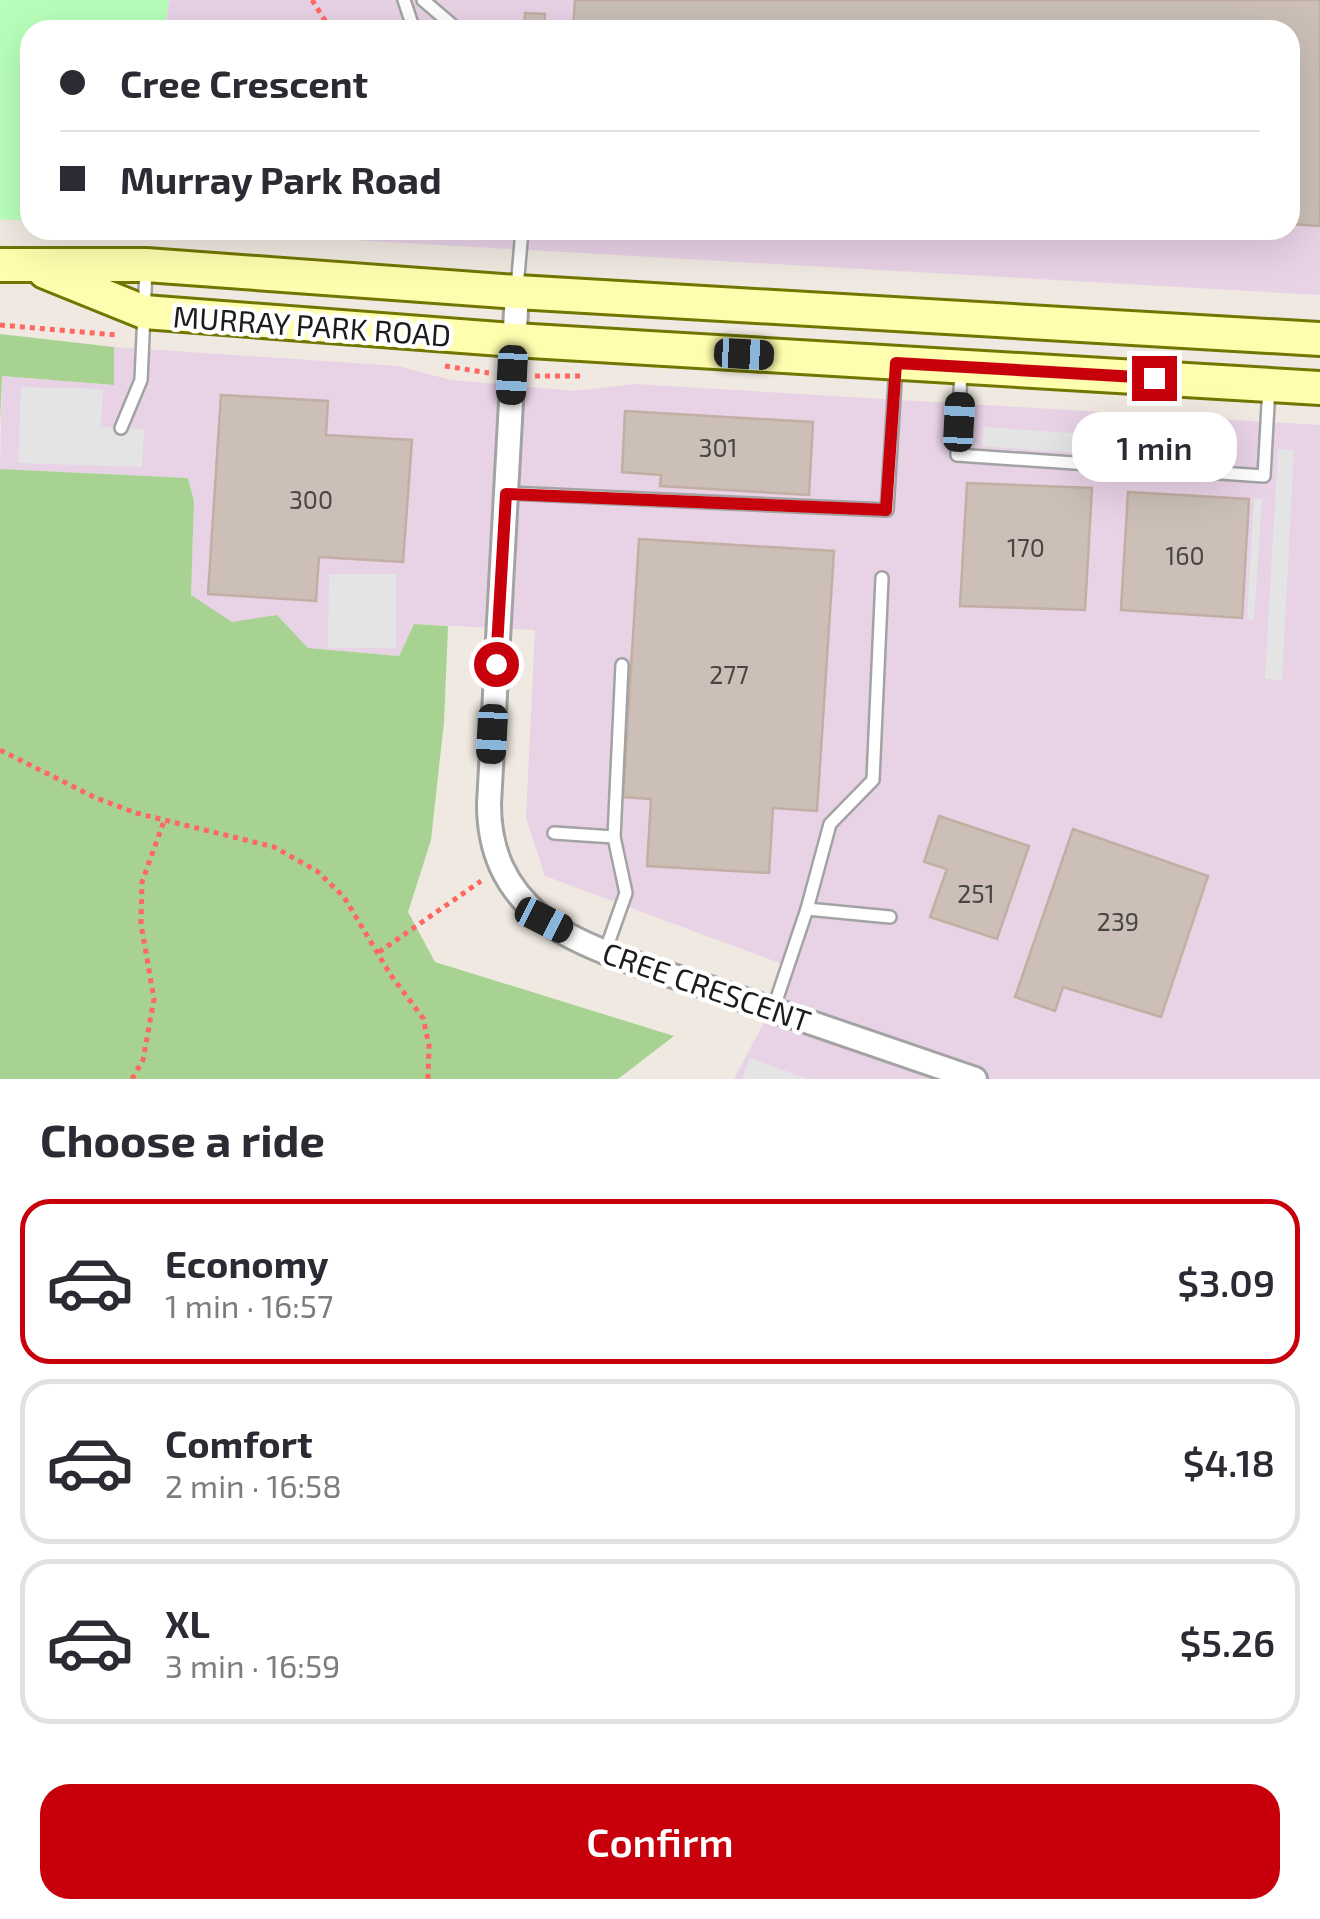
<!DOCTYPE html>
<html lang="en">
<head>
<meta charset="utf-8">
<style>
	:root { --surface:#fff; --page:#f7f7f7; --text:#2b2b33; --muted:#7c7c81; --line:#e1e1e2; --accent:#c8000c }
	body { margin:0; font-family:"Exo 2",sans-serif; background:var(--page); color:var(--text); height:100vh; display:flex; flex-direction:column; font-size:38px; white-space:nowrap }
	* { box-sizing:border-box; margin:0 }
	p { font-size:32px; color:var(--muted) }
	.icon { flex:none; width:55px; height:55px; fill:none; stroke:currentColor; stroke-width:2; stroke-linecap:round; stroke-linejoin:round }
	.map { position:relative; height:1079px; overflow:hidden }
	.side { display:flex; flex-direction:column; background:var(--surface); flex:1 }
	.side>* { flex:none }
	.banner { position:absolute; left:20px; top:20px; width:1280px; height:220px; border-radius:30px; box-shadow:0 10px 40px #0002; display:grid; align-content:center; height:220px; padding:0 40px; background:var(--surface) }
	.end { position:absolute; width:45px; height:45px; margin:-22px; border:12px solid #c8000c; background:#fff; box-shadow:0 0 0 5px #fff }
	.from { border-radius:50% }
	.bubble { position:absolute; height:70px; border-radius:30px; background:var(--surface); box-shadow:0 10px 40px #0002; font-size:32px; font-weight:600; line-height:70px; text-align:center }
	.car { position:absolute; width:30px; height:60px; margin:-30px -15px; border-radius:12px; box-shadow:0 0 8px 2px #0007; background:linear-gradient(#222 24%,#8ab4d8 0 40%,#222 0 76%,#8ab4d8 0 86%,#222 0) }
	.banner b { display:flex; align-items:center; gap:35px; height:95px; font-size:38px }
	.banner b+b { border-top:2px solid var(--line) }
	.banner i { width:25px; height:25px; background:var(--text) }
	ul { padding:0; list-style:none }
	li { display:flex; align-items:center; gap:30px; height:165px; margin:0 20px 15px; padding:0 20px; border:5px solid var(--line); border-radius:30px }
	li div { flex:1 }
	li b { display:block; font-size:38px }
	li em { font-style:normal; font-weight:600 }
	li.selected { border-color:var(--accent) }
	li>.icon { width:90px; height:90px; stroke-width:1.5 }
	h2 { padding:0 40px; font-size:45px; line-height:120px }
	.primary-button { display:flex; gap:20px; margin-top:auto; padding:20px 40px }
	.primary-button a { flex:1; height:115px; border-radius:30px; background:var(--accent); color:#fff; font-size:40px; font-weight:600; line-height:115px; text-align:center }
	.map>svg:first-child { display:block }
</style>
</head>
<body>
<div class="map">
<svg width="1320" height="1079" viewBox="0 0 1320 1079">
	<rect width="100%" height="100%" fill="#efe9e1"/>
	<g fill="#e8d2e6">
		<path d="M 169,0 L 1320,0 L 1320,295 L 176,230 L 1290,230 L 1290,30 L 165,30 Z"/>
		<path d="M 114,347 L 398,366 L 451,380 L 575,391 L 634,384 L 1320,425 L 1320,1079 L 734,1079 L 793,968 L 545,876 L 526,818 L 535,630 L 414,624 L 399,656 L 308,648 L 277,615 L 232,623 L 191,595 L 194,501 L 188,478 L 0,469 L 2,376 L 114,385 Z"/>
	</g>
	<g fill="#a8d292">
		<path d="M 0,334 L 114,347 L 114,385 L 2,376 L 0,423 Z"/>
		<path d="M 0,469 L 188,478 L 194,501 L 191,595 L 232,622 L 277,615 L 308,648 L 399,656 L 414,624 L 448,626 L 444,722 L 431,840 L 408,912 L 435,962 L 674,1036 L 618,1079 L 0,1079 Z"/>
	</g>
	<path fill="#b8feba" d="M 0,0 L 169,0 L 165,30 L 30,30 L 30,221 L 0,219 Z"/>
	<g fill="#e4e4e4">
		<path d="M 21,387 L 103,389 L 101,427 L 144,429 L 142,467 L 18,463 Z"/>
		<path d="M 983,427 L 1236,444 L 1235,464 L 982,446 Z"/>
		<path d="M 1278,449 L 1294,450 L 1282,680 L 1265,679 Z"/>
		<path d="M 1254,498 L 1262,499 L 1254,620 L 1247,619 Z"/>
		<path d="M 329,574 L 396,574 L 396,648 L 328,648 Z"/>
		<path d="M 750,1058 L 808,1079 L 809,1079 L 742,1079 Z"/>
	</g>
	<g fill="#cbbfb7" stroke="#c2aea2" stroke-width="2.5">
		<path d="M 575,0 L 1320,0 L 1320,226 L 1290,224 L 1290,30 L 573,30 Z"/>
		<path d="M 525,13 L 545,14 L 544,30 L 524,30 Z"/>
		<path d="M 221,395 L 328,401 L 326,435 L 412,440 L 403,562 L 319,557 L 316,601 L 208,594 Z"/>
		<path d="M 625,411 L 813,422 L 809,495 L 660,486 L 661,475 L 622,472 Z"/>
		<path d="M 967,483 L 1092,488 L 1085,610 L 960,606 Z"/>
		<path d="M 1128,492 L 1249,499 L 1242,618 L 1121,610 Z"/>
		<path d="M 639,539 L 834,551 L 817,811 L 773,808 L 769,873 L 647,866 L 651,799 L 623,797 Z"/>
		<path d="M 939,816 L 1029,846 L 997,939 L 930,917 L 947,869 L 924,862 Z"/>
		<path d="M 1073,829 L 1208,876 L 1161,1017 L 1063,987 L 1055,1011 L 1015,997 Z"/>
	</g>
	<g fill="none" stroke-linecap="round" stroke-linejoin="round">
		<g stroke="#a3a3a3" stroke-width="16">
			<g id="lane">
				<path d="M 404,0 L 414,30"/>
				<path d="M 423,0 L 458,30"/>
				<path d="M 517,288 L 522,230"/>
				<path d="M 961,371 L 957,455 L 1264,476 L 1269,387"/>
				<path d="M 121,428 L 141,380 L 146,269"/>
				<path d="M 506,493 L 887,510 L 896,366"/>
				<path d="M 554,833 L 614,837"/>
				<path d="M 807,909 L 890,917"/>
				<path d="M 605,952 L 626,893 L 614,837 L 622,665"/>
				<path d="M 773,1010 L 807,909 L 830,824 L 873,780 L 882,578"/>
			</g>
		</g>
		<g stroke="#a3a3a3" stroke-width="28">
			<path id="street" d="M 517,292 L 489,804 C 489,851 505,887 541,917 C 577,948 656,970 701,985 C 793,1016 884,1048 975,1079"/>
		</g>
		<g stroke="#717600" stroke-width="38">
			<g id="secondary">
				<path d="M 0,265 L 146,265 L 517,292 L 1320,339"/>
				<path d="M 45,272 L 144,312 L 514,340 L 1320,388"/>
			</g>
		</g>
		<g stroke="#ff6861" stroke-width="5" stroke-dasharray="5 5" stroke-linecap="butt">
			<path d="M 312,0 L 331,30"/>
			<path d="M 0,325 L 117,335"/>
			<path d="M 445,366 L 489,373"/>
			<path d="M 535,376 L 583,376"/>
			<path d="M 0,750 L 96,798 L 136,813 L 274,847 L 317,871 L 344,897 L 390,974 L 423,1018 L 429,1045 L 428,1079"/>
			<path d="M 379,952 L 481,881"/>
			<path d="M 132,1079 L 143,1060 L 154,999 L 141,924 L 142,882 L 164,821"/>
		</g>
		<use href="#lane" stroke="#fff" stroke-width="11"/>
		<use href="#street" stroke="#fff" stroke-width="22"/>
		<use href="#secondary" stroke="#fffeae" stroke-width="32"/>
	</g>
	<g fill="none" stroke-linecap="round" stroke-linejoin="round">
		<path stroke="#c8000c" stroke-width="12" d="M 496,664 L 506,494 L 886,510 L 896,363 L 1154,378"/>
	</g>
	<g text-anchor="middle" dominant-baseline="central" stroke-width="9" stroke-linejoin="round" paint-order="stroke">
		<g font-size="25" fill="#484543">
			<text x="718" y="447">301</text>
			<text x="311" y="499">300</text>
			<text x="1026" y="547">170</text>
			<text x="1185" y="555">160</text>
			<text x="729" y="674">277</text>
			<text x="976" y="893">251</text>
			<text x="1118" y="921">239</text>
		</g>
		<g font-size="30" fill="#1c1c1c" stroke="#fff">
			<text transform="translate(312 325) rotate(4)">MURRAY PARK ROAD</text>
			<text transform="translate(707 986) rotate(19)">CREE CRESCENT</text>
		</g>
	</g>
</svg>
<i class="end from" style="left:496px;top:664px"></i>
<i class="end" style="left:1154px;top:378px"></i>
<div class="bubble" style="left:1072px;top:412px;width:165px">1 min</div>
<i class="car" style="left:744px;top:354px;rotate:93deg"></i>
<i class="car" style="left:512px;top:375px;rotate:183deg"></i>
<i class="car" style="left:959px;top:422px;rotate:3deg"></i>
<i class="car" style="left:492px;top:734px;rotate:183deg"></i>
<i class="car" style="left:544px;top:920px;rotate:117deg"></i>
<div class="banner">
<b><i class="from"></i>Cree Crescent</b>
<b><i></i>Murray Park Road</b>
</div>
</div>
<section class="side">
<h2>Choose a ride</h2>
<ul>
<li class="selected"><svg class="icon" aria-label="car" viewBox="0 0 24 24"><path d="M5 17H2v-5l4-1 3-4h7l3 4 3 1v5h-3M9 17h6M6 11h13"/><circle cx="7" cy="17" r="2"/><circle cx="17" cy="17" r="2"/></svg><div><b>Economy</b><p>1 min · 16:57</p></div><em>$3.09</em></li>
<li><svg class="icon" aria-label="car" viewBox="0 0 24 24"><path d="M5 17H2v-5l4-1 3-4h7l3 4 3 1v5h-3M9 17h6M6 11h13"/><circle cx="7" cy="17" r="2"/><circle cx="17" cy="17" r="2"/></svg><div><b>Comfort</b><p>2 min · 16:58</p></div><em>$4.18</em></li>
<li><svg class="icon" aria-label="car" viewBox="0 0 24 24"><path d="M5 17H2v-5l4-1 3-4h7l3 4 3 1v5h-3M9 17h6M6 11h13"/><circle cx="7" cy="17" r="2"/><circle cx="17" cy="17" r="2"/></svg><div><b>XL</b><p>3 min · 16:59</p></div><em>$5.26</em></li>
</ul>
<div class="primary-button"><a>Confirm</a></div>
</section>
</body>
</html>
